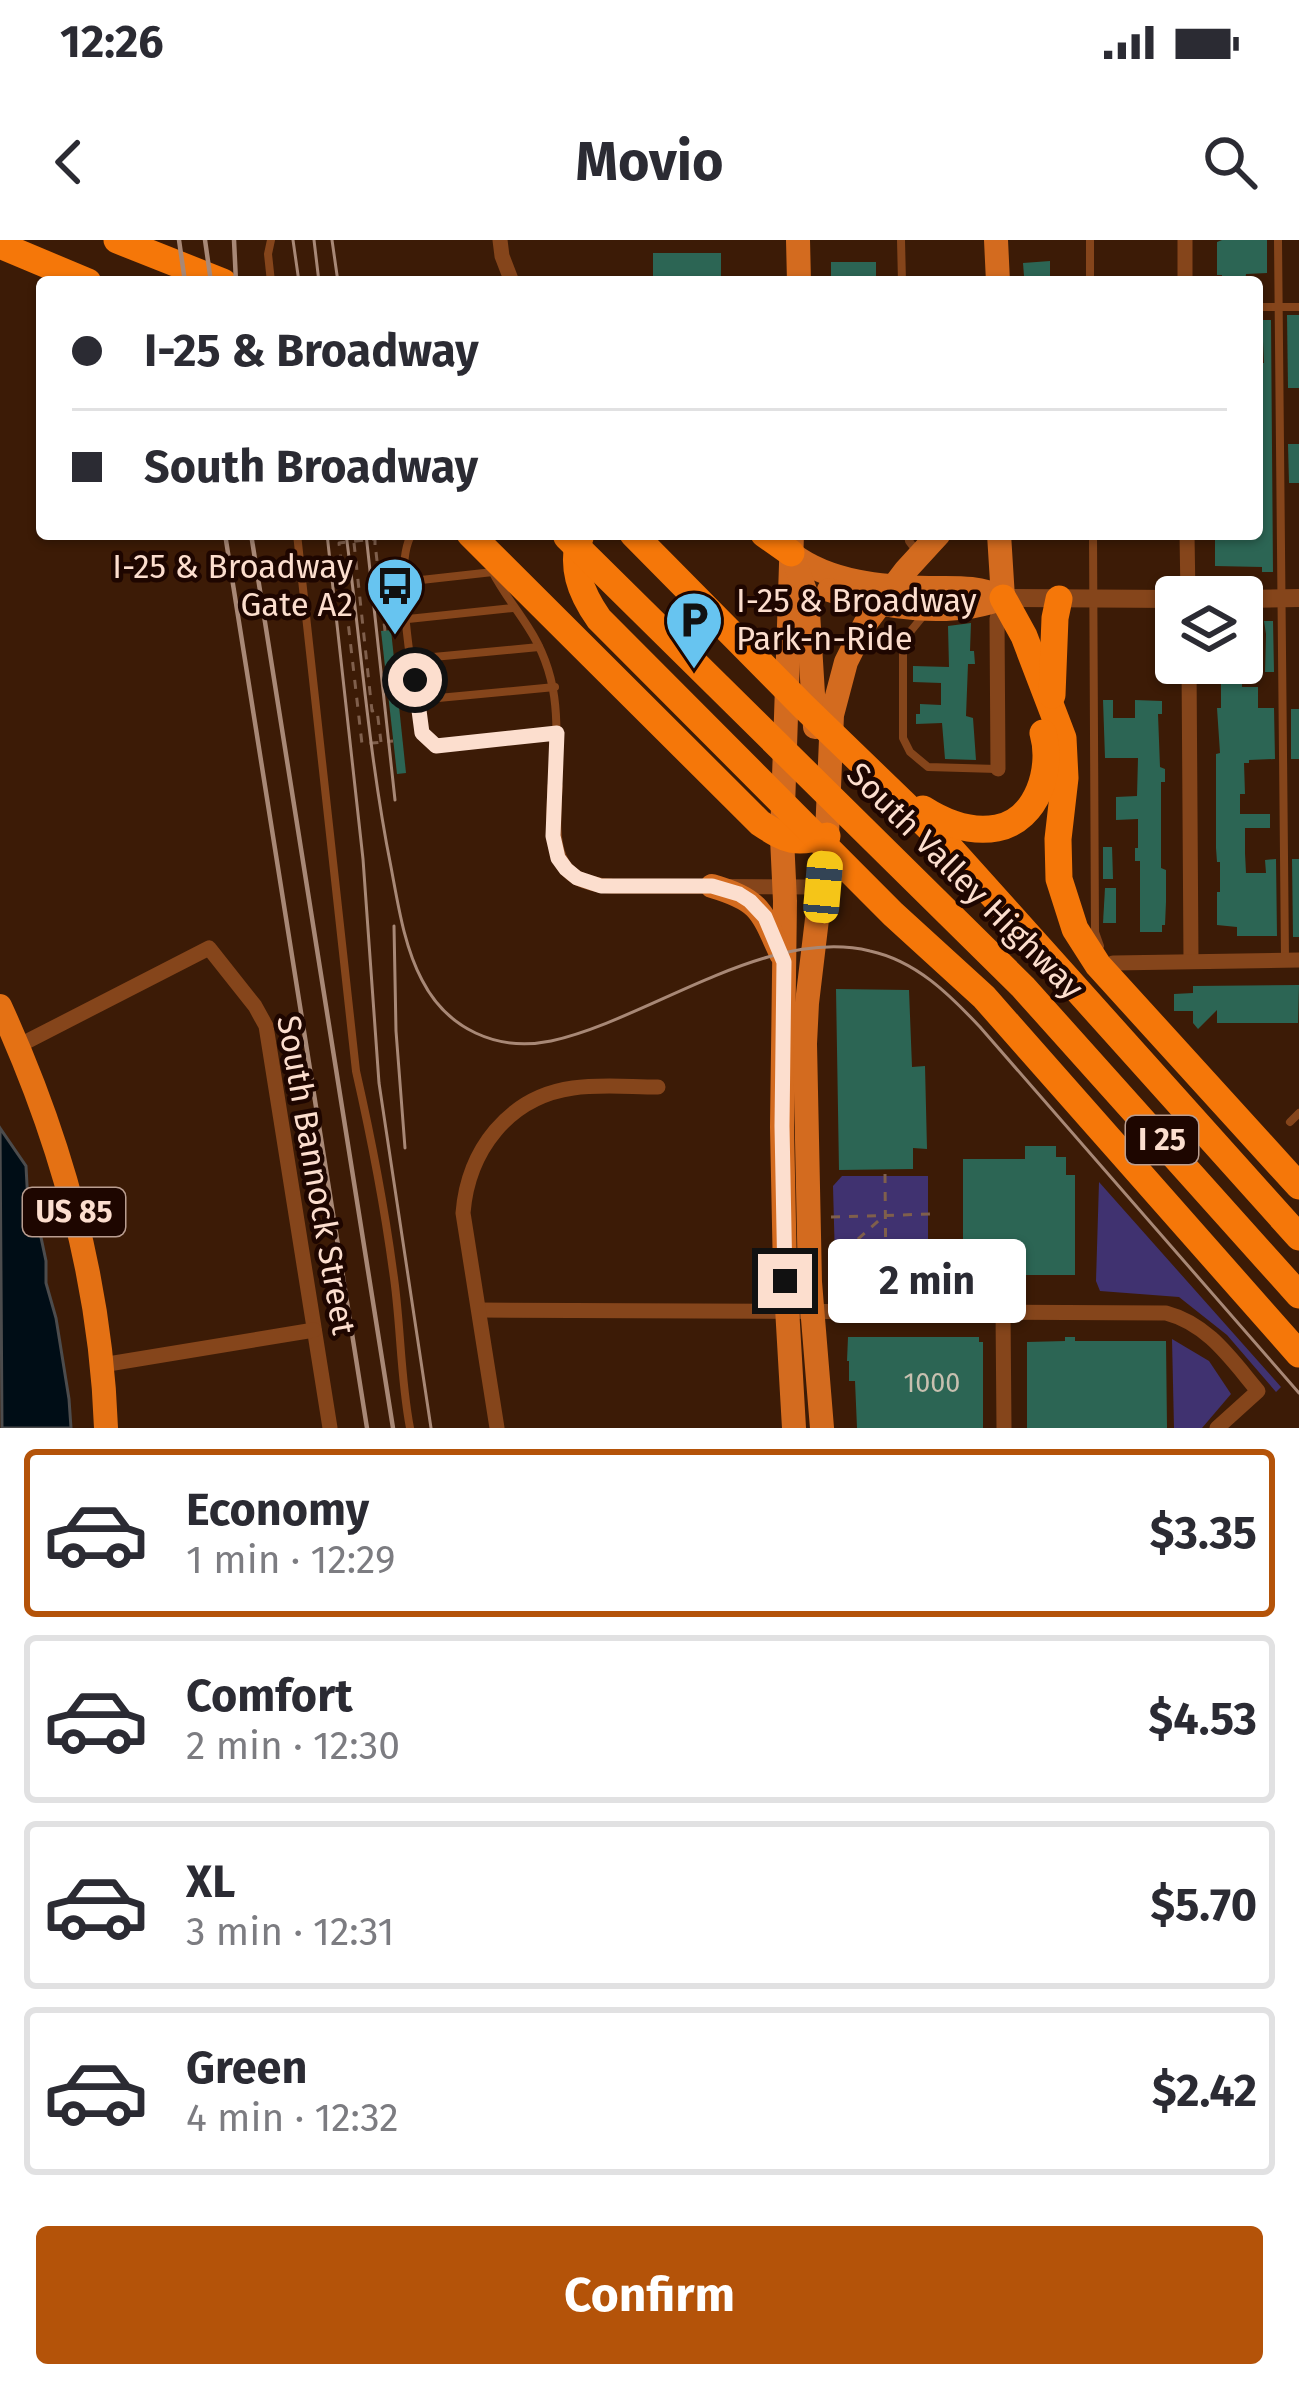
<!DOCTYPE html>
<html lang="en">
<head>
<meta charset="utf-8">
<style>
	:root { --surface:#fff; --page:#f2f2f3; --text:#2b2b33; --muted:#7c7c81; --line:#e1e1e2; --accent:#b45309 }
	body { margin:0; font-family:"Fira Sans",sans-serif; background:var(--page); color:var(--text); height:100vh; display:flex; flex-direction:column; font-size:45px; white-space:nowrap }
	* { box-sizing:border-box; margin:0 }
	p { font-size:39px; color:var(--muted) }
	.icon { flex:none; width:66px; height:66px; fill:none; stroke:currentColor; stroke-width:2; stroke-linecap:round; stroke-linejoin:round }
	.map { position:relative; height:1188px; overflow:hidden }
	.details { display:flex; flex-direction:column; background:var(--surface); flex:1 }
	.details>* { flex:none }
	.guide { position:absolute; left:36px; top:36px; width:1227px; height:264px; border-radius:12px; box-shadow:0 3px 9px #0004; display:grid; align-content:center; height:264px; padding:0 36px; background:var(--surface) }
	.fabs { position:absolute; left:1155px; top:336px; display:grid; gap:24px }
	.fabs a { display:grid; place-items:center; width:108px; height:108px; border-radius:12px; background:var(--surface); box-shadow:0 3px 9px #0004; font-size:60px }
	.end { position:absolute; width:54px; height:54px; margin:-27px; border:15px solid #fcdece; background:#111; box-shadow:0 0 0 6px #111 }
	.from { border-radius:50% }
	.bubble { position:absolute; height:84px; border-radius:12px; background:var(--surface); box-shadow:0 3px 9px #0004; font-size:39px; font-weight:700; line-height:84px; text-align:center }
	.car { position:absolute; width:36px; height:72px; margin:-36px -18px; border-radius:15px; box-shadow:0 0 9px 3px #0007; background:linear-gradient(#f5c518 24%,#345 0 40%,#f5c518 0 76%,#345 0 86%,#f5c518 0) }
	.guide b { display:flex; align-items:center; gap:42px; height:114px; font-size:45px }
	.guide b+b { border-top:3px solid var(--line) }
	.guide i { width:30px; height:30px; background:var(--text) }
	ul { padding:21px 0 0; list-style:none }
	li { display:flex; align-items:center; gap:36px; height:168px; margin:0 24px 18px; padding:0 12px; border:6px solid var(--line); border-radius:12px }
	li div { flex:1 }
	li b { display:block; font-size:45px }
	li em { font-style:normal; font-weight:700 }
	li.selected { border-color:var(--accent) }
	li>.icon { width:108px; height:108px; stroke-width:1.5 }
	.action { display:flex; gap:24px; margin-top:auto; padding:24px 36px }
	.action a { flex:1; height:138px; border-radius:12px; background:var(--accent); color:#fff; font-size:48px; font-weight:700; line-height:138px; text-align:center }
	.status { display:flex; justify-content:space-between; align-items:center; height:84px; padding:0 60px; background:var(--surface); direction:ltr }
	.status svg { height:33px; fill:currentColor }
	header { display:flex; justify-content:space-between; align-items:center; height:156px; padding:0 36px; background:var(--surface); font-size:54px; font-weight:700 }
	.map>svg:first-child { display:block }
</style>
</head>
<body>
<div class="status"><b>12:26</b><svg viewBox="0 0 49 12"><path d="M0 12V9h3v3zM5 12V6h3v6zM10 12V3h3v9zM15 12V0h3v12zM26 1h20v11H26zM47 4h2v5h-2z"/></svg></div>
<header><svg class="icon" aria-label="back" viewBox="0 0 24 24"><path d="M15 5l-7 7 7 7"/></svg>Movio<svg class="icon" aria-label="search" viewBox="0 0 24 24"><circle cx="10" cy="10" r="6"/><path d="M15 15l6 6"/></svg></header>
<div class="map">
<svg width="1299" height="1188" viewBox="0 0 1299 1188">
	<rect width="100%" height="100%" fill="#3c1b06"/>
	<g fill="#403270">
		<path d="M 842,936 L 928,936 L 928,1025 L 923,1039 L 913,1043 L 861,1042 L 841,1032 L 835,1020 L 833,946 Z"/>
		<path d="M 1099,942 L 1281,1147 L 1276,1152 L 1227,1095 L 1179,1057 L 1100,1051 L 1096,1041 Z"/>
		<path d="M 1172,1099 L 1209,1121 L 1231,1154 L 1202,1188 L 1174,1188 Z"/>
	</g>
	<path fill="#000d16" stroke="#4c4c4d" stroke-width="3" d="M 0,888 L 26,926 L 28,964 L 39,988 L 46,1021 L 46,1043 L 56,1078 L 69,1159 L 71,1188 L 2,1188 Z"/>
	<g fill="#2c6554">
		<path d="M 1222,0 L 1267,0 L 1267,33 L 1246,34 L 1245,42 L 1222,42 L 1222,35 L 1217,35 L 1217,2 Z"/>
		<rect x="653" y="13" width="68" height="29"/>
		<path d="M 1050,21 L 1050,38 L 1024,36 L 1023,23 Z"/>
		<path d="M 831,22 L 876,22 L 876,37 L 846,37 L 846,42 L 831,42 Z"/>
		<path d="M 1287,75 L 1299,75 L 1299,148 L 1288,148 Z"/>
		<path d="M 1262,80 L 1271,80 L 1273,332 L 1262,332 L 1262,327 L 1215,326 L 1215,294 L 1257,294 L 1257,268 L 1261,268 L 1261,223 L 1263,223 L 1258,138 L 1258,123 L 1264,123 Z"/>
		<path d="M 1288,204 L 1299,204 L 1299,243 L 1289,243 Z"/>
		<path d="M 1264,381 L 1273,381 L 1274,432 L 1265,432 L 1266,394 Z"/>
		<path d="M 971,383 L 970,411 L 974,411 L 975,424 L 968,424 L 966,476 L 973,478 L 976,520 L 945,519 L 942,483 L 916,484 L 916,474 L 920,474 L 920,464 L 941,465 L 941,443 L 913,442 L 913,426 L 949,427 L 948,386 Z"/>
		<path d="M 391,390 L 406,533 L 397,534 L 381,391 Z"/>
		<path d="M 1216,423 L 1236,423 L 1236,427 L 1242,427 L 1242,447 L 1258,447 L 1258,468 L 1274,468 L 1275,519 L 1249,520 L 1249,523 L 1244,523 L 1245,554 L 1240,554 L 1240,574 L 1270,574 L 1270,588 L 1245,588 L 1245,613 L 1246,633 L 1266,633 L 1265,620 L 1276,619 L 1277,696 L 1237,696 L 1237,687 L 1217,685 L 1217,652 L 1220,652 L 1220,622 L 1217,622 L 1216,608 L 1216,514 L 1220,513 L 1217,468 L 1221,468 L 1221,436 L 1216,436 Z"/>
		<path d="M 1103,460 L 1113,460 L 1113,478 L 1135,478 L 1135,460 L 1162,461 L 1162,474 L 1158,474 L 1160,527 L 1165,529 L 1165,542 L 1161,542 L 1161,628 L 1166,630 L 1166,662 L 1165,685 L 1162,685 L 1162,692 L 1140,692 L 1140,621 L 1135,621 L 1135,608 L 1138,608 L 1138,579 L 1116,580 L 1116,557 L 1137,556 L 1138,518 L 1105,518 Z"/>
		<rect x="1291" y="469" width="8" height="50"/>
		<path d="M 1103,607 L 1112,607 L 1113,639 L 1103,639 Z"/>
		<path d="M 1292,619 L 1299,619 L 1299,697 L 1293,697 Z"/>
		<path d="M 1105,648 L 1116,648 L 1116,683 L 1103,683 Z"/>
		<path d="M 1299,745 L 1298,783 L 1217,783 L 1217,770 L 1198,789 L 1193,783 L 1193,771 L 1174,771 L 1174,754 L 1193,753 L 1193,746 Z"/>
		<path d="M 836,749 L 909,750 L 912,827 L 925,826 L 927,909 L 913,908 L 913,929 L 839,930 Z"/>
		<path d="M 1025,906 L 1056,906 L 1056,917 L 1066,917 L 1066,935 L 1075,935 L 1075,1035 L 963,1035 L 963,919 L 1025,919 Z"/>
		<path d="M 848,1097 L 979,1097 L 979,1102 L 983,1102 L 983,1188 L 857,1188 L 855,1141 L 849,1141 L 849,1121 L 847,1121 Z"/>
		<path d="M 1065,1097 L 1075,1097 L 1075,1101 L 1166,1101 L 1167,1188 L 1027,1188 L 1027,1102 L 1065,1101 Z"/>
	</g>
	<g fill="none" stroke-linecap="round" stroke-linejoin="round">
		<g stroke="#7f5f4c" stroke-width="3" stroke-dasharray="9 9" stroke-linecap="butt">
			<path d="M 354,303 L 372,471 L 377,470 L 381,502"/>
			<path d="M 375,305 L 375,299 L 339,303 L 362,504 L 393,501"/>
			<path d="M 376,312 L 385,391"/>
			<path d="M 885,934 L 886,1047"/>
			<path d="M 831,977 L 933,974"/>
			<path d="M 831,1023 L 885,975"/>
		</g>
		<g stroke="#85451b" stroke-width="8">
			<path d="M 901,0 L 902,42"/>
			<path d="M 1090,0 L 1090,42"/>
			<path d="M 1278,0 L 1285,719"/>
			<path d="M 271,42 L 268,14 L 271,0"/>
			<path d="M 1257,67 L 1299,67"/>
			<path d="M 297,294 L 356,831 C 371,897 384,964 393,1031 C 401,1083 400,1136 410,1188"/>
			<path d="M 412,294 C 391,325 415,446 420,487 C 424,499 432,506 445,506 L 557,493"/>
			<path d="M 908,294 L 909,301 L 915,309"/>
			<path d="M 1093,294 L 1095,692 L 1100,706"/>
			<path d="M 492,331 C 502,351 516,368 528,387 C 562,439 557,486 555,545"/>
			<path d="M 403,342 L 493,332"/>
			<path d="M 923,376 L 910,392 L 903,410 L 903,498 L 910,512 L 928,527 L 997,529"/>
			<path d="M 408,379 L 513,368"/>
			<path d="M 412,419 L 539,407"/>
			<path d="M 417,460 L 555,447"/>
			<path d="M 1290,882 L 1299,873"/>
		</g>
		<g stroke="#85451b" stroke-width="15">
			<path d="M 500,0 L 502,16 L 512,42"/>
			<path d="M 1185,42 L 1185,0"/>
			<path d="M 1187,294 L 1188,357"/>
			<path d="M 1189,423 L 1191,721"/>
			<path d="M 998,529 L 997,379 L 1002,361"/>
			<path d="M 555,546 C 553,596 546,644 612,646 L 823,647"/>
			<path d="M 1113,723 L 1299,720"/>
			<path d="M 18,806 L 209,708 L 255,766 L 266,786 L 330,1188"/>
			<path d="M 479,1070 L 1166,1073 C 1208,1084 1231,1119 1258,1151 L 1217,1188"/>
			<path d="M 1003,1070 L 1004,1188"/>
			<path d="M 102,1125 L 314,1090"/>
			<path d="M 497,1188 L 463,973 C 468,911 508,857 573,848 C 600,844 630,847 658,847"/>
		</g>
		<g stroke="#85451b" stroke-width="18">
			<path d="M 1003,358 L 1176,359"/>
			<path d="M 1242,359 L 1299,358"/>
		</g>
		<g stroke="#d36b1f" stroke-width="24">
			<path d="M 798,0 L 799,42"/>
			<path d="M 996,0 L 998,42"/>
			<path d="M 792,294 L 782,598 L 785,661 L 782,887 L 785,1033 L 794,1188"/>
			<path d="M 999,294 L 1003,358"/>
			<path d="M 792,314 C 830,343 883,347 929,348 C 956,348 978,346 1003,358"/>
			<path d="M 794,320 L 807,356 L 815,487"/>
			<path d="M 829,350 C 881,368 951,378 1003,358"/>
			<path d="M 712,646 C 759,660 761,669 781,714"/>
			<path d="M 822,1188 L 810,1042 L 805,804 L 807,763 L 827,595 L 832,475 L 846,422 L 865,384 L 906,330 L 939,294"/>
		</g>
		<path stroke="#e47114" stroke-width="24" d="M 0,766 C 61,899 101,1042 106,1188"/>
		<g stroke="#f57709" stroke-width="27">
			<path d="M 117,0 L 223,42"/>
			<path d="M 0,5 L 88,42"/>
			<path d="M 470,294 L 760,583 C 787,601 795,604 827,596"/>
			<path d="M 581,294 C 570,326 580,352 599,379 L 893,674 L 984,757 L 1299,1114"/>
			<path d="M 633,294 L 803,466 L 950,608 L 1299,997"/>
			<path d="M 764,294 L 791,313"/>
			<path d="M 567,297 L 1023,747 L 1299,1055"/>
			<path d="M 1003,358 L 1024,396 L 1063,498 L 1065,538 L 1058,599 L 1059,639 L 1075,689 L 1098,725 L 1299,946"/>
			<path d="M 1052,455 L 1055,378 L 1059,359"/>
			<path d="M 923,569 C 945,583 971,593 997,588 C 1038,580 1053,528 1043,493"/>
		</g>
		<g stroke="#a88876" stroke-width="3">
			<path d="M 293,0 L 299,42"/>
			<path d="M 314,0 L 319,42"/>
			<path d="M 332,0 L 338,42"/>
			<path d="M 327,294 L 363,619 L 379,843 L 431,1188"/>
			<path d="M 346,294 C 361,405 369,517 391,627 C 398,664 404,706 422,740 C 447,789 497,812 551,801 C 650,779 767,686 870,711 C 916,721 949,754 980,787 L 1299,1153"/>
			<path d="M 366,294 L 395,560"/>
			<path d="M 394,686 L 396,791 L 405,908"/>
		</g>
		<g stroke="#a88876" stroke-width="4.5">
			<path d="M 179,0 L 185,42"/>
			<path d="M 205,0 L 211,42"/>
			<path d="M 234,0 L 236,42"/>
			<path d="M 225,294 L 367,1188"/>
			<path d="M 251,294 L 393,1188"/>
		</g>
	</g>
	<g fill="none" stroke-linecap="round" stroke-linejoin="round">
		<path stroke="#fcdece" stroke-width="15" d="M 415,440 L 422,493 L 436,506 L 557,493 L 553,596 L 558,618 L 566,629 L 577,638 L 601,646 L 712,646 L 739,654 L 750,661 L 765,677 L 784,722 L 782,886 L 785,1041"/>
	</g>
	<defs>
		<g id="bus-pin" transform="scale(3)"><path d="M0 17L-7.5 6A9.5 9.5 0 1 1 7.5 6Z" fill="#67c4f0" stroke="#1e0600"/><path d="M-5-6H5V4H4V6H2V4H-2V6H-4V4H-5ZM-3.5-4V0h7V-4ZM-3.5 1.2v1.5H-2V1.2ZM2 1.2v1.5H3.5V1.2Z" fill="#111"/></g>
		<g id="parking-pin" transform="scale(3)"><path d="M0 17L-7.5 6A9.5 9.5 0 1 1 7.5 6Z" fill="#67c4f0" stroke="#1e0600"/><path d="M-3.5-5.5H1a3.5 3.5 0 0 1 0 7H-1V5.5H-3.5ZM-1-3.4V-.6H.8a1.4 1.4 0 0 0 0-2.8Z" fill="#111"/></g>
	</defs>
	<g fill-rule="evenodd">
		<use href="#bus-pin" x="395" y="346"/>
		<use href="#parking-pin" x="694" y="380"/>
	</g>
	<g text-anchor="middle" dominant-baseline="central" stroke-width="9" stroke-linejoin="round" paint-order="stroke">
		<g font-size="27" fill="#c8c0b0">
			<text x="932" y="1143">1000</text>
		</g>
		<g fill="#1e0600" stroke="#b99d90" stroke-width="3">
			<rect x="1126" y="876" width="72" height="48" rx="9"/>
			<rect x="23" y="948" width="102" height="48" rx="9"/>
		</g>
		<g font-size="30" font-weight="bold" fill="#fcdece">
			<text x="1162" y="900">I 25</text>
			<text x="74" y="972">US 85</text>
		</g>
		<g font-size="33" fill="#fcdece" stroke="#1e0600" text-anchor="end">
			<text x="353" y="327">I-25 &amp; Broadway<tspan x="353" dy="38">Gate A2</tspan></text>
			<text x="736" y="361" text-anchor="start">I-25 &amp; Broadway<tspan x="736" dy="38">Park-n-Ride</tspan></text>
		</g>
		<g font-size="33" fill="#fcdece" stroke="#1e0600">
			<text transform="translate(965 641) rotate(45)">South Valley Highway</text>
			<text transform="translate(316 935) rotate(80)">South Bannock Street</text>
		</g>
	</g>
</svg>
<div class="fabs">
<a><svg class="icon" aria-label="layers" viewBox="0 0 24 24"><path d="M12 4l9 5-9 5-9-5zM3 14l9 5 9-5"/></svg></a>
</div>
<i class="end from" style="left:415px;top:440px"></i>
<i class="end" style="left:785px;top:1041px"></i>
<div class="bubble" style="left:828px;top:999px;width:198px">2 min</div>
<i class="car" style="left:823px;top:647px;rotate:5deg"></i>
<div class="guide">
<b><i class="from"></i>I-25 &amp; Broadway</b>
<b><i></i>South Broadway</b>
</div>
</div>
<section class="details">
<ul>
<li class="selected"><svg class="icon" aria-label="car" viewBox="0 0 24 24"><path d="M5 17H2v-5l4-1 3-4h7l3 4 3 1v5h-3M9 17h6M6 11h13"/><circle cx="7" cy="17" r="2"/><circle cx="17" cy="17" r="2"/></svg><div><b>Economy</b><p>1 min · 12:29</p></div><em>$3.35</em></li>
<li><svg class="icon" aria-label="car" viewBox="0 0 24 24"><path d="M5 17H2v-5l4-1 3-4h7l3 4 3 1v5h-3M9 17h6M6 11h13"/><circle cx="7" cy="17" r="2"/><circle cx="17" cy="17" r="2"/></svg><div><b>Comfort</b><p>2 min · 12:30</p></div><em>$4.53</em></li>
<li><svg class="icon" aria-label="car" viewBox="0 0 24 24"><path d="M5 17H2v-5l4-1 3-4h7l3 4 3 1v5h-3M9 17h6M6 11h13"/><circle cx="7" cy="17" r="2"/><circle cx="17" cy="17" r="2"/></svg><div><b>XL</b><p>3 min · 12:31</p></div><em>$5.70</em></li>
<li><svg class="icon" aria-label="car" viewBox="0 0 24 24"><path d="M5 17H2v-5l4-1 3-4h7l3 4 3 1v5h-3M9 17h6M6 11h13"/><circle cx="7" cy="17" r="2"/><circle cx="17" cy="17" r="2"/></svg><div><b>Green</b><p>4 min · 12:32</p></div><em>$2.42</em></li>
</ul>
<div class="action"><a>Confirm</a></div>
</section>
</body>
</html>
